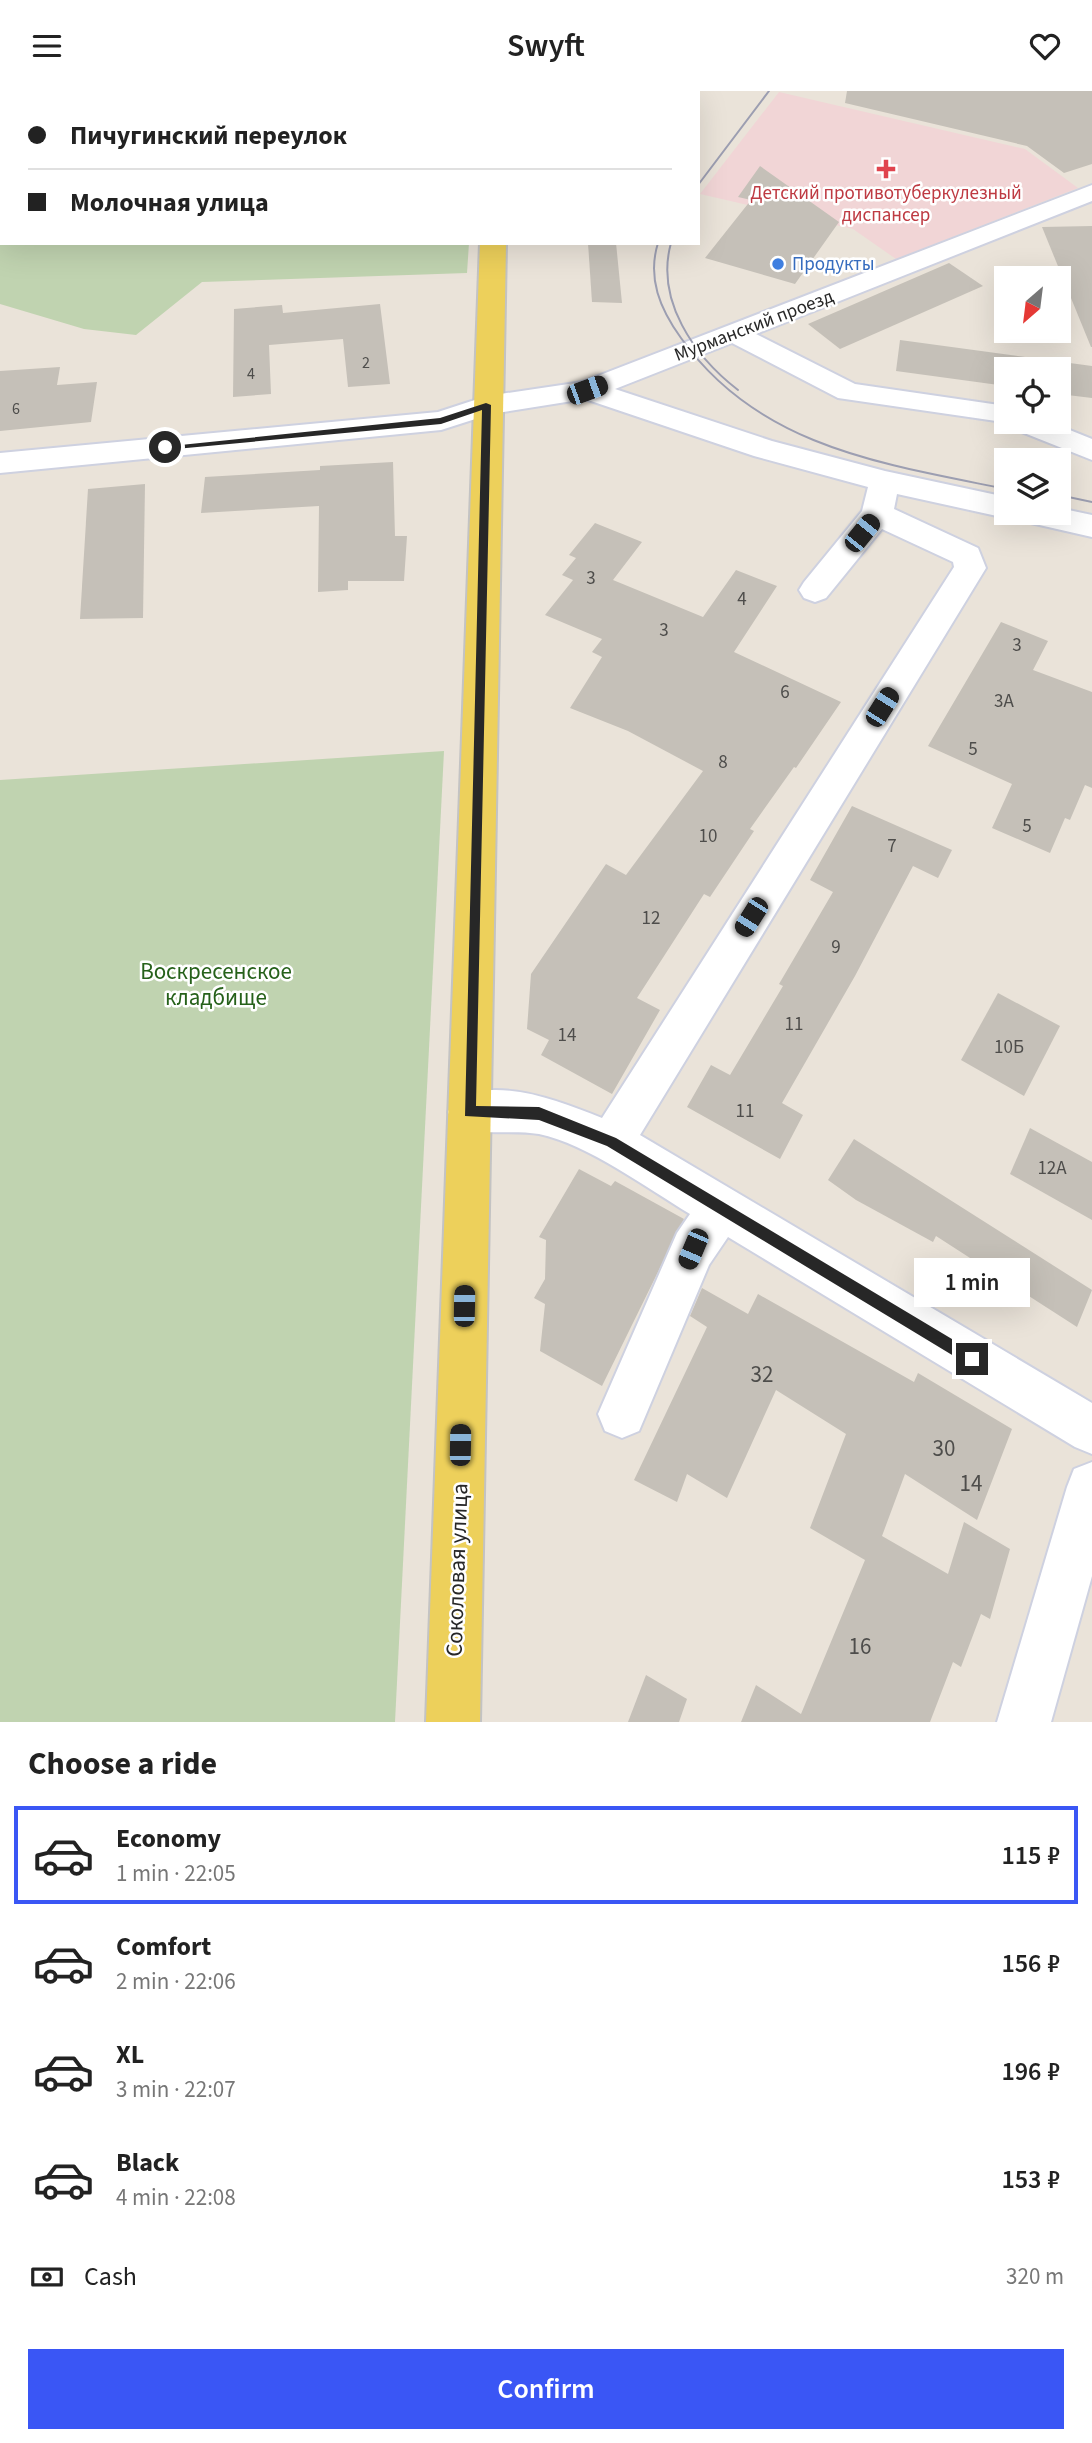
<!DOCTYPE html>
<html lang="en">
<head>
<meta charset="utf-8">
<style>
	:root { --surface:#fff; --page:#f2f2f2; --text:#222; --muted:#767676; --line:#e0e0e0; --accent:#3a56f5 }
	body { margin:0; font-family:"Source Sans 3",sans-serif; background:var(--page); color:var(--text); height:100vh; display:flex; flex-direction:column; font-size:26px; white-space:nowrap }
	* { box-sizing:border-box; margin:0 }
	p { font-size:23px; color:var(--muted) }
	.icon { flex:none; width:38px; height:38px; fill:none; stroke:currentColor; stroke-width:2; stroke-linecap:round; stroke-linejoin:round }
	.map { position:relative; height:1631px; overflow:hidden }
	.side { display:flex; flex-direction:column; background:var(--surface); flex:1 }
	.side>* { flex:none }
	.banner { position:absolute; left:0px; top:0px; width:700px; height:154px; box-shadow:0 7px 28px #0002; display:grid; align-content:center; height:154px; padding:0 28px; background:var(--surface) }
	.needle { width:46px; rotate:208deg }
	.fabs { position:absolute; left:994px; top:175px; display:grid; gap:14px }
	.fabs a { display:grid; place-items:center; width:77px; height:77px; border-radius:0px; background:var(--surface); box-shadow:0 7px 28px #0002; font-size:35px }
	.end { position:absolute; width:32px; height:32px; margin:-16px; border:9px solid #272727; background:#fff; box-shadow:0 0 0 4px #fff }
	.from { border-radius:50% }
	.bubble { position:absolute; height:49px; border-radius:0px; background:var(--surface); box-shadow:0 7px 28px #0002; font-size:23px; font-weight:600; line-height:49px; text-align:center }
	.car { position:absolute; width:21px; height:42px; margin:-21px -10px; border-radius:9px; box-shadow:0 0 5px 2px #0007; background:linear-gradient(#222 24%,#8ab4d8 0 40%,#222 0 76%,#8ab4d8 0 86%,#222 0) }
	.banner b { display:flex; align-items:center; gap:24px; height:66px; font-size:26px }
	.banner b+b { border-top:2px solid var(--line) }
	.banner i { width:18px; height:18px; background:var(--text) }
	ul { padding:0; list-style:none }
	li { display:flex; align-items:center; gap:21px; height:98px; margin:0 14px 10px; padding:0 14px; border:4px solid transparent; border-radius:0px }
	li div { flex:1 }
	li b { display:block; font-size:26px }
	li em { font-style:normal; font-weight:600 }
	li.on { border-color:var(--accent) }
	li>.icon { width:63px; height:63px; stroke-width:1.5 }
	h2 { padding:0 28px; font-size:32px; line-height:84px }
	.pay { display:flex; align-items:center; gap:18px; height:77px; padding:0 28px; font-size:26px }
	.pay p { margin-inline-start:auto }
	.button { display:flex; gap:14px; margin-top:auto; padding:14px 28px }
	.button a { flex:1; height:80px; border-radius:0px; background:var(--accent); color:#fff; font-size:28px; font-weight:600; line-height:80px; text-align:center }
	header { display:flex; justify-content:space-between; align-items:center; height:91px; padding:0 28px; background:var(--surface); font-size:32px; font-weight:600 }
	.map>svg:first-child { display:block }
</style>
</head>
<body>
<header><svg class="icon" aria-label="menu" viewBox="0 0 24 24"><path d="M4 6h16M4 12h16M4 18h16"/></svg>Swyft<svg class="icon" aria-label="heart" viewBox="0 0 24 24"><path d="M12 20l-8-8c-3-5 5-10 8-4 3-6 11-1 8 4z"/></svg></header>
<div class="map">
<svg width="1092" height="1631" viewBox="0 0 1092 1631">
	<rect width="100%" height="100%" fill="#eae3d9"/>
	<path fill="#f1d5d6" d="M 779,1 L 1025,58 L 1078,97 L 896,168 L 853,138 L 700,103 Z"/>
	<g fill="#c0d3b0">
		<path d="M 0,0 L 477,0 L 2,2 L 2,152 L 469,152 L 467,182 L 202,191 L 136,244 L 84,238 L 0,213 Z"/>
		<path d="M 444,660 L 395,1631 L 0,1631 L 0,689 Z"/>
	</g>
	<g fill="#c5c0b8">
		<path d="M 847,0 L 1092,0 L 1092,73 L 1064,82 L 1027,55 L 845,12 Z"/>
		<path d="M 760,75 L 839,131 L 795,193 L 705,167 L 751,109 L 738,106 Z"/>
		<path d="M 1092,135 L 1092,256 L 1091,256 L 1042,136 Z"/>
		<path d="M 588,152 L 616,152 L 622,212 L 592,211 Z"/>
		<path d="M 949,172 L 983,195 L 840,258 L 808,233 Z"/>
		<path d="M 380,213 L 390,293 L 348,296 L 343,248 L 269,254 L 271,303 L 233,306 L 234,218 L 282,214 L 283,222 Z"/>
		<path d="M 900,249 L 1092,275 L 1092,307 L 1059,303 L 1059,278 L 1006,278 L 1006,295 L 896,280 Z"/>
		<path d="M 60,276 L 57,294 L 97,291 L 91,331 L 0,340 L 0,280 Z"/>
		<path d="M 393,371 L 395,445 L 407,445 L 404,490 L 348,490 L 348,499 L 318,501 L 319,415 L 201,422 L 205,386 L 320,379 L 320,375 Z"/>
		<path d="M 145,393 L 143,527 L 80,528 L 88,398 Z"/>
		<path d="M 595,432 L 642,451 L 613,489 L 703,526 L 736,479 L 777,495 L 734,561 L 841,611 L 796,677 L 794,676 L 750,738 L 754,740 L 710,806 L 704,803 L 637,907 L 660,919 L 612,1003 L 541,964 L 549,949 L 527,938 L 531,883 L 606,773 L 626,784 L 703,680 L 628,640 L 570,617 L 602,566 L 592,561 L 602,548 L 545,524 L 573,489 L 562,484 L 576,467 L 569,464 Z"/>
		<path d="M 1001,531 L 1048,550 L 1033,579 L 1092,601 L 1092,697 L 1085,694 L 1070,729 L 1065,727 L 1050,762 L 992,737 L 1012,693 L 928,655 Z"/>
		<path d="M 852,715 L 952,759 L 938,787 L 913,775 L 855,885 L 782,1012 L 803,1024 L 780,1068 L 687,1016 L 711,974 L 730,984 L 783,895 L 779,893 L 833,801 L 810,789 Z"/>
		<path d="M 998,902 L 1060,935 L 1024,1005 L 961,969 Z"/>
		<path d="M 1030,1037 L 1092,1071 L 1092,1129 L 1010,1083 Z"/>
		<path d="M 854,1048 L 1092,1199 L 1077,1236 L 936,1145 L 933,1151 L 856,1109 L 828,1089 Z"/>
		<path d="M 579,1078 L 611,1095 L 615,1090 L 684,1128 L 602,1295 L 540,1260 L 545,1213 L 534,1207 L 545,1188 L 546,1149 L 539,1146 Z"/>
		<path d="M 702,1197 L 748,1223 L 758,1203 L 914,1291 L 918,1282 L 1012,1338 L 977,1429 L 905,1383 L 882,1445 L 948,1483 L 964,1431 L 1010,1458 L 990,1528 L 981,1523 L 961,1576 L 953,1571 L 930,1631 L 741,1631 L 756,1594 L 801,1623 L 865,1469 L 810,1437 L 846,1343 L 776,1299 L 727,1407 L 687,1383 L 677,1411 L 634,1389 L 707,1236 L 690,1225 Z"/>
		<path d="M 646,1584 L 687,1608 L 679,1631 L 628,1631 Z"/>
	</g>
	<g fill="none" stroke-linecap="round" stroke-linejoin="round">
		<g stroke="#ced1e0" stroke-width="4">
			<g id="minor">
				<path d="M 1092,94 L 1092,110 L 756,243 L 855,293 L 1006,315 L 1006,331 L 1050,331 L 1092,348 L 1092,369 L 1014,338 L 1010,332 L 838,307 L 732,252 L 615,298 L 772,350 L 885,380 L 1006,406 L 1006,422 L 1059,422 L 1059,417 L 1092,424 L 1092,446 L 1022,430 L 1018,422 L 1006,427 L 897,403 L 894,418 L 978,457 L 986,477 L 640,1044 L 1092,1312 L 1092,1363 L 1075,1356 L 728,1146 L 709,1174 L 639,1340 L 622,1347 L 605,1340 L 598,1323 L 677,1142 L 690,1123 C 647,1097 587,1053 539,1043 C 510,1038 482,1046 454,1035 L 448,1021 L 454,1007 C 502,987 556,1009 602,1027 L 954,476 L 953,471 L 882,438 L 826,507 L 815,511 L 804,507 L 799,499 L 804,491 L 862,420 L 868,396 L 754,365 L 585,308 L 491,323 L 441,339 L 0,382 L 0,362 L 438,321 L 487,305 L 582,291 Z"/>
				<path d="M 1092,1371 L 1092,1485 L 1051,1631 L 997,1631 L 1067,1396 L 1074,1378 Z"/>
			</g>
		</g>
		<g stroke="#c3c3c3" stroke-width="4">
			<g id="major">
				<rect x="488" y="0" width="22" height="2"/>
				<path d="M 480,152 L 506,152 L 480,1631 L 426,1631 Z"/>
			</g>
		</g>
		<use href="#minor" fill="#fff" fill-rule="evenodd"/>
		<use href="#major" fill="#edd05b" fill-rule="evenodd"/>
		<g stroke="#9c9eb1" stroke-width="2">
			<path d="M 698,94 L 769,0"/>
			<path d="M 658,152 C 647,187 660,218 681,247 C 758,356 883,373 1006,398"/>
			<path d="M 671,152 C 655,209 694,265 738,299"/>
			<path d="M 1059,404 L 1092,411"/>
		</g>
	</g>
	<path fill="#272727" d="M 486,312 L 491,314 L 476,1015 L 539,1016 L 616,1047 L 977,1263 L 977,1273 L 967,1273 L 607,1055 L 539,1029 L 465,1025 L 482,319 L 441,333 L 165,359 L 161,356 L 440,327 Z"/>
	<path fill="#e0444e" stroke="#fff" stroke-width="2.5" d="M882.5 67.5h7v7h7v7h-7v7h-7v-7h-7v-7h7z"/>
	<circle fill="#3f7fe0" stroke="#fff" stroke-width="2.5" cx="778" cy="173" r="7"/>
	<g text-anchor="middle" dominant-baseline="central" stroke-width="5" stroke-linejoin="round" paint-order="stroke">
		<g font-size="16" fill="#4e4d4b">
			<text x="366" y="272">2</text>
			<text x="251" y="283">4</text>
			<text x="16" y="318">6</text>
		</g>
		<g font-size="19" fill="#be3a42" stroke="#fff">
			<text x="886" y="102">Детский противотуберкулезный<tspan x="886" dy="22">диспансер</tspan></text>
		</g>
		<g font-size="19" fill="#366cbe" stroke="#fff" text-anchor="start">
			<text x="792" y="173">Продукты</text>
		</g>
		<g font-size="19" fill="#272727" stroke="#fff">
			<text transform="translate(754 235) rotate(-21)">Мурманский проезд</text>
		</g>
		<g font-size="19" fill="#4e4d4b">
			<text x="591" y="487">3</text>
			<text x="742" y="508">4</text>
			<text x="664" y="539">3</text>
			<text x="1017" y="554">3</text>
			<text x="785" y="601">6</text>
			<text x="1004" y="610">3А</text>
			<text x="973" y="658">5</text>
			<text x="723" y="671">8</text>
			<text x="1027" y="735">5</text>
			<text x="708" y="745">10</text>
			<text x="892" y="755">7</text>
			<text x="651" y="827">12</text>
			<text x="836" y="856">9</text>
			<text x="794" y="933">11</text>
			<text x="567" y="944">14</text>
			<text x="1009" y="956">10Б</text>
			<text x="745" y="1020">11</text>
			<text x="1052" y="1077">12А</text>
		</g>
		<g font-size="23" fill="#26611a" stroke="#fff">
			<text x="216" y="880">Воскресенское<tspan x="216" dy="26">кладбище</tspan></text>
		</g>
		<g font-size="23" fill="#4e4d4b">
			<text x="762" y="1283">32</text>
			<text x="944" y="1357">30</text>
			<text x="971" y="1392">14</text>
			<text x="860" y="1555">16</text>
		</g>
		<g font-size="23" fill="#272727" stroke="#fff">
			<text transform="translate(457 1479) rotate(-88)">Соколовая улица</text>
		</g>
	</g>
</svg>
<div class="fabs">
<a><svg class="needle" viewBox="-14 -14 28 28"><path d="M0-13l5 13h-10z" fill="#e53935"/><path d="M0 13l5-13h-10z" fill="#767676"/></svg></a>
<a><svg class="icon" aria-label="locate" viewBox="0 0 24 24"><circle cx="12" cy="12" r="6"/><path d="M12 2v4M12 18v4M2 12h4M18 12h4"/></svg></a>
<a><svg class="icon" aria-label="layers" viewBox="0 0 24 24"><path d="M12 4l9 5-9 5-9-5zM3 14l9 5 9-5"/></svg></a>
</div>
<i class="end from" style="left:165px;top:356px"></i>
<i class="end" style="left:972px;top:1268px"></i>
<div class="bubble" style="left:914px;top:1167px;width:116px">1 min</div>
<i class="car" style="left:587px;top:299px;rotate:70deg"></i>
<i class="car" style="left:862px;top:442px;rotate:39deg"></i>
<i class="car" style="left:882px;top:616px;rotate:32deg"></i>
<i class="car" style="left:751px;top:826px;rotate:212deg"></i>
<i class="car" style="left:693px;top:1158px;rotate:203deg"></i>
<i class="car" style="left:464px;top:1215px;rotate:1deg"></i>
<i class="car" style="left:460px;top:1354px;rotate:1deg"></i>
<div class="banner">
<b><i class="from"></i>Пичугинский переулок</b>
<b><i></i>Молочная улица</b>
</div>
</div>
<section class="side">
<h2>Choose a ride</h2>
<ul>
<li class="on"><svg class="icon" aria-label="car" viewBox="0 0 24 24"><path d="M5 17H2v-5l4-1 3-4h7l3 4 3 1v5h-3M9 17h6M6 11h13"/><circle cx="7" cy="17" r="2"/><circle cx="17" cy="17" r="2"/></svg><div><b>Economy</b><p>1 min · 22:05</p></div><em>115 ₽</em></li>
<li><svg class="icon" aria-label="car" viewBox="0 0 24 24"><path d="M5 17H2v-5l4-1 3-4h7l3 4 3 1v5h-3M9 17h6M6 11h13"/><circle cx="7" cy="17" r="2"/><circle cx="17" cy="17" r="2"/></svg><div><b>Comfort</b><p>2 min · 22:06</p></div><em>156 ₽</em></li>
<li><svg class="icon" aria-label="car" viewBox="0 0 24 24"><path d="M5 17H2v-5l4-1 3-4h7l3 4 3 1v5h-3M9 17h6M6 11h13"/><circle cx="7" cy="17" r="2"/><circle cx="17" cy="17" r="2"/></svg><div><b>XL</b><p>3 min · 22:07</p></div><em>196 ₽</em></li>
<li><svg class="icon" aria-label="car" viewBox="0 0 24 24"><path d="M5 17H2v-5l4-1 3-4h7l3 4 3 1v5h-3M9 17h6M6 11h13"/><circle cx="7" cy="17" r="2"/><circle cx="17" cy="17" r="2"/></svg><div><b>Black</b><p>4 min · 22:08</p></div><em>153 ₽</em></li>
</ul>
<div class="pay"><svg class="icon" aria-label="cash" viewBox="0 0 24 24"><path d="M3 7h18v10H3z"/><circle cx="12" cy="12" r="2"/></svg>Cash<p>320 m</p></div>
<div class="button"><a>Confirm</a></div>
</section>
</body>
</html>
